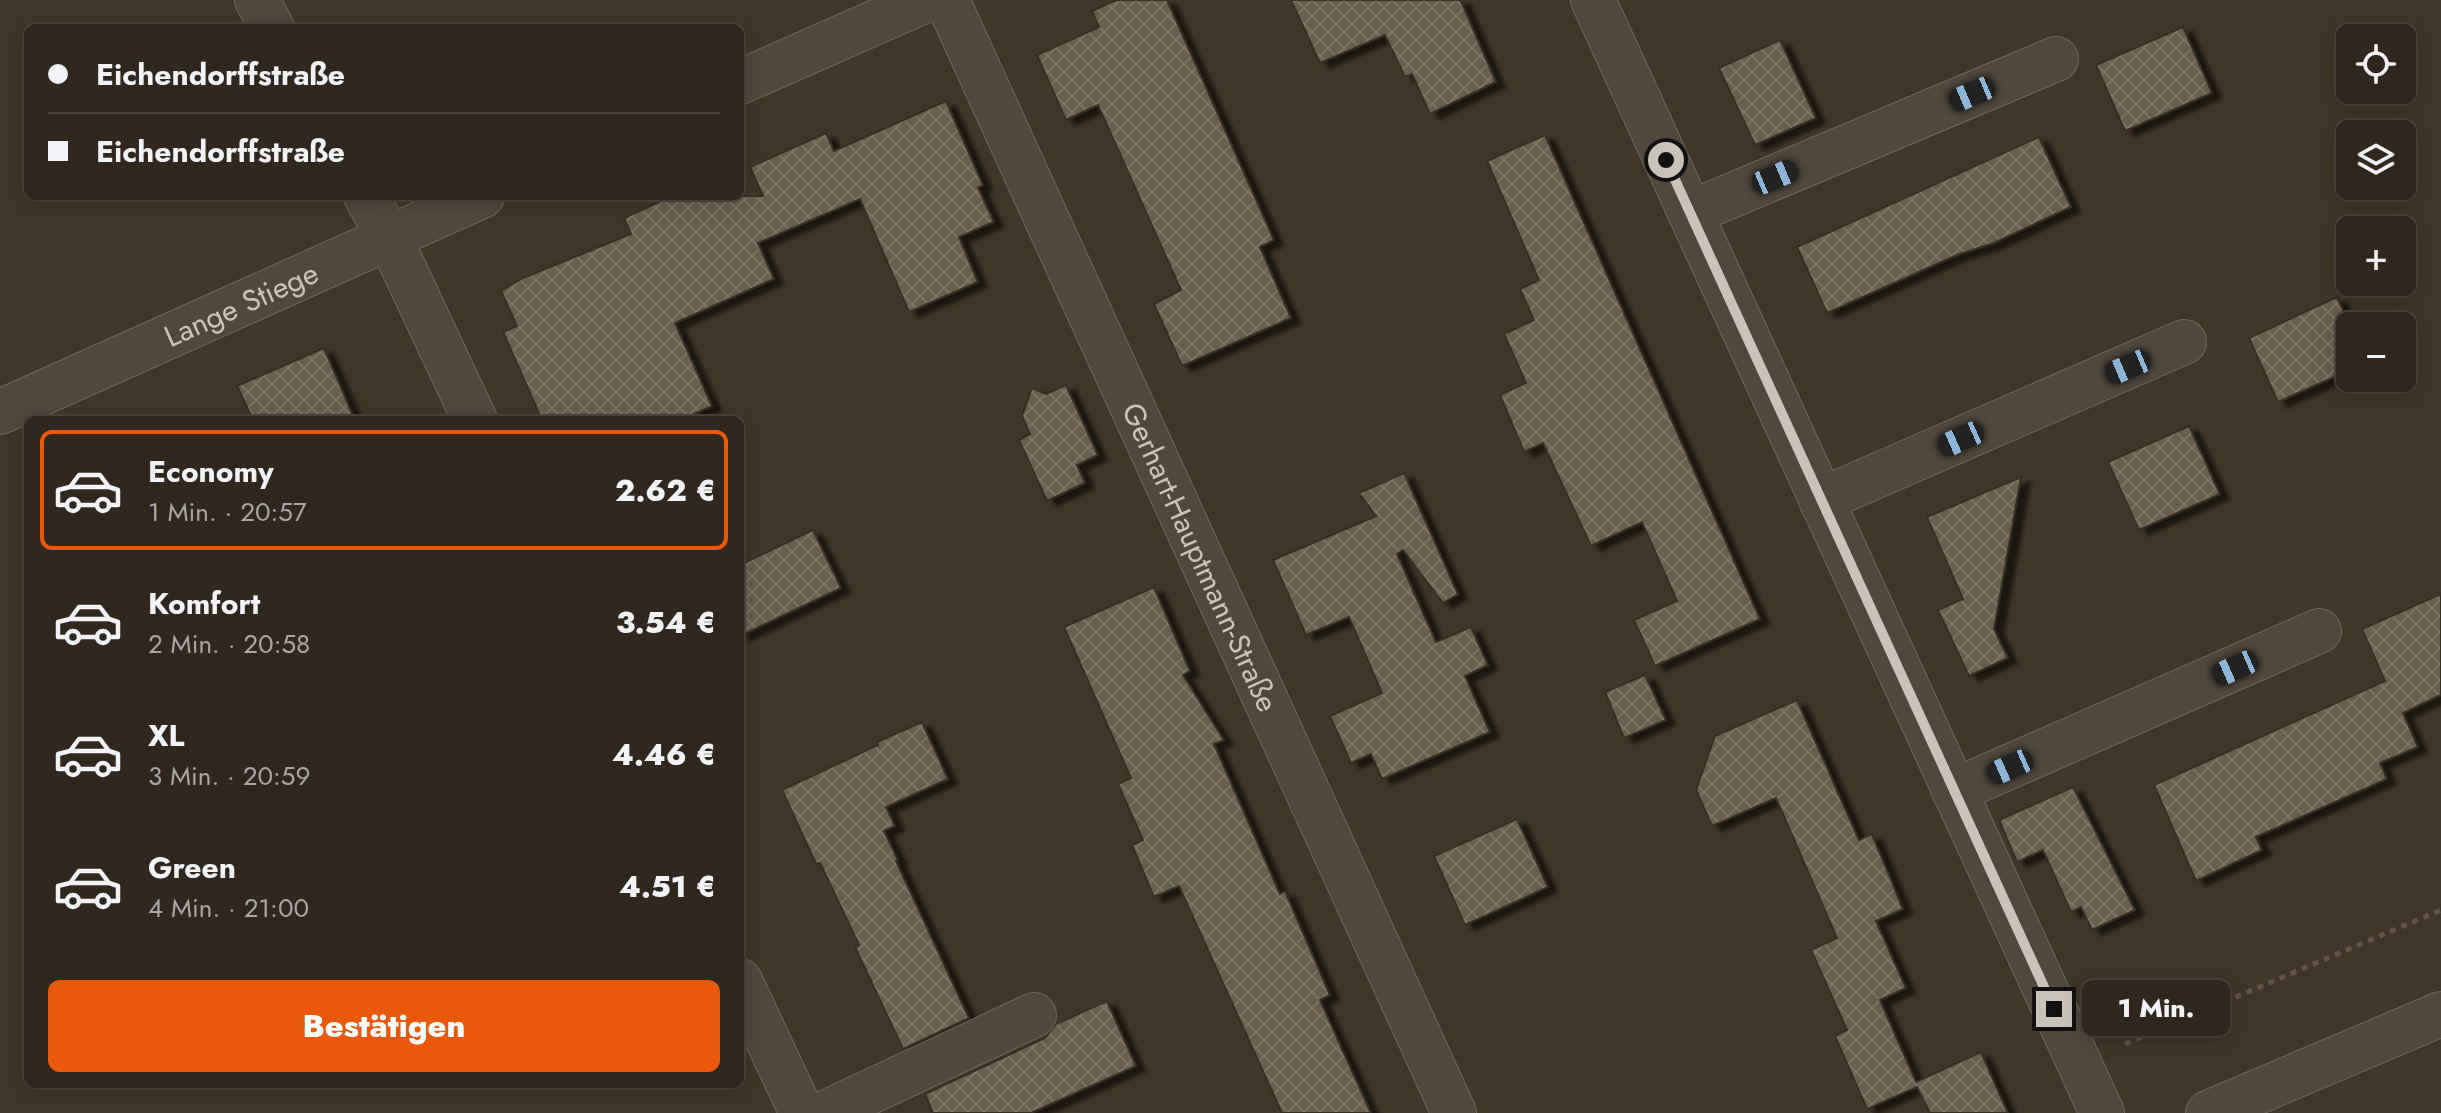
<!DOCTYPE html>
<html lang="de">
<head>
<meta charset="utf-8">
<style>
	:root { --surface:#30281e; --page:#383027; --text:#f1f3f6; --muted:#a8a6a4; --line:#4b443c; --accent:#ea580c }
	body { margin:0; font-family:Jost,sans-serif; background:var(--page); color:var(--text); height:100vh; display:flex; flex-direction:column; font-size:30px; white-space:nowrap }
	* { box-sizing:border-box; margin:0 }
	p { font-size:26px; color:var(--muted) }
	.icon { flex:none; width:44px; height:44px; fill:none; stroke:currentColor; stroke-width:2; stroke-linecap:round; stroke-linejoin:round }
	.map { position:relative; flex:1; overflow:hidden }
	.details { position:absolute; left:24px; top:416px; width:720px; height:672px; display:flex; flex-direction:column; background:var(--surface); border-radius:12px; box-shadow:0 4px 20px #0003,0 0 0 2px var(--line) }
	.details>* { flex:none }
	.banner { position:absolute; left:24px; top:24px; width:720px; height:176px; border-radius:12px; box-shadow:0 4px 20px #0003,0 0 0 2px var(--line); display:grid; align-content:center; height:176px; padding:0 24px; background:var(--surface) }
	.tools { position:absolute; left:2336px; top:24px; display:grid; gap:16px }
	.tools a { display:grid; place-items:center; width:80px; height:80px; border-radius:12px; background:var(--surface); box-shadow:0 4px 20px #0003,0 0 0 2px var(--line); font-size:40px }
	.end { position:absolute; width:36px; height:36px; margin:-18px; border:10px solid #cac3b9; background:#111; box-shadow:0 0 0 4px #111 }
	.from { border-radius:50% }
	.bubble { position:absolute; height:56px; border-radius:12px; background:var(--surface); box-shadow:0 4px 20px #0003,0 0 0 2px var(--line); font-size:26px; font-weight:800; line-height:56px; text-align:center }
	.car { position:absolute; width:24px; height:48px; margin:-24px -12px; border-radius:10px; box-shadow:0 0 6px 2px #0007; background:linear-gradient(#222 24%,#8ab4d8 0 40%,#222 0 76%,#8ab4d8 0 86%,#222 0) }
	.banner b { display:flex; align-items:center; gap:28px; height:76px; font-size:30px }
	.banner b+b { border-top:2px solid var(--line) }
	.banner i { width:20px; height:20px; background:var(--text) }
	ul { padding:14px 0 0; list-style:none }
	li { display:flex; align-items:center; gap:24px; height:120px; margin:0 16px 12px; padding:0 8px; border:4px solid transparent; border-radius:12px }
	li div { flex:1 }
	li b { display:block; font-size:30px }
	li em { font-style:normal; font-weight:800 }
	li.selected { border-color:var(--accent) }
	li>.icon { width:72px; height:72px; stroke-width:1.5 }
	.action { display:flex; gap:16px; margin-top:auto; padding:16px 24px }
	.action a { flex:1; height:92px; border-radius:12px; background:var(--accent); color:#fff; font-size:32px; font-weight:800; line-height:92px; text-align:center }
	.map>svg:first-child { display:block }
</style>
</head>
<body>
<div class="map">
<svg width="2441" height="1113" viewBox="0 0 2441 1113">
	<defs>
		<pattern id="building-cross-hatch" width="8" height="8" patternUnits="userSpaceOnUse" patternTransform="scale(2)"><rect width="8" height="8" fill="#695e4e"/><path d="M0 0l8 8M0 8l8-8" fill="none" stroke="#7d7365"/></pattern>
		<filter id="shadow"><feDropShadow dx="9" dy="5" stdDeviation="2" flood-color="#0009"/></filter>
	</defs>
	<rect width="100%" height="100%" fill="#403628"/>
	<g fill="url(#building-cross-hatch)" stroke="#372f23" stroke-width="2" filter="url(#shadow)">
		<path d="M 1116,0 L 1167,0 L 1274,240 L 1260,247 L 1291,318 L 1182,366 L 1154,304 L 1181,290 L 1098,105 L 1066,120 L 1037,55 L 1099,27 L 1092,11 Z"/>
		<path d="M 1291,0 L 1464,0 L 1461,1 L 1496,82 L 1430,114 L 1412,74 L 1405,77 L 1385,35 L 1320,63 Z"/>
		<path d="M 2183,27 L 2212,93 L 2125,131 L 2096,65 Z"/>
		<path d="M 1780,40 L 1816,118 L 1755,145 L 1719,68 Z"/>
		<path d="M 946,101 L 983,185 L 978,188 L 994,222 L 959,237 L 978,282 L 909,312 L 860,199 L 758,243 L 774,279 L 675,323 L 712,406 L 681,420 L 542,420 L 503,332 L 517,326 L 501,291 L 523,278 L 631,234 L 624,218 L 672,196 L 763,196 L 750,167 L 826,133 L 834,151 Z"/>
		<path d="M 1545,135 L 1760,619 L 1655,666 L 1634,620 L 1677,601 L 1642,522 L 1591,546 L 1543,443 L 1524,452 L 1500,395 L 1526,383 L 1504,334 L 1534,320 L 1520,289 L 1539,280 L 1487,161 Z"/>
		<path d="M 2039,137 L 2071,207 L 1994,243 L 1957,255 L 1827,313 L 1797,247 Z"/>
		<path d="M 2337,297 L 2350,325 L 2350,370 L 2278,402 L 2249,338 Z"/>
		<path d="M 324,348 L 355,420 L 253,420 L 237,386 Z"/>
		<path d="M 1066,385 L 1098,455 L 1077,465 L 1085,483 L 1047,501 L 1019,440 L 1030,434 L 1022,416 L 1032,388 L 1046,394 Z"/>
		<path d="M 2189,426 L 2220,494 L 2139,530 L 2108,462 Z"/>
		<path d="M 1404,473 L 1458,594 L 1443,603 L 1403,550 L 1397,554 L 1436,642 L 1471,627 L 1488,665 L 1465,676 L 1490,732 L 1382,779 L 1371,754 L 1351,763 L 1330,716 L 1382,693 L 1349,617 L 1306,635 L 1273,560 L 1376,516 L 1359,493 Z"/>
		<path d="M 2021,477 L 1994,629 L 2008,658 L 1969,676 L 1938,610 L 1963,599 L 1927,517 Z"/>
		<path d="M 813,530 L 841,588 L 740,636 L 740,565 Z"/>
		<path d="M 1154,587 L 1190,671 L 1183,675 L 1224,740 L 1214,744 L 1280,894 L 1285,891 L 1330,995 L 1320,1000 L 1371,1113 L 1282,1113 L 1179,886 L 1154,897 L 1132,845 L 1143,840 L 1118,784 L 1131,778 L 1064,627 Z"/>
		<path d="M 2441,594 L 2441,695 L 2403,713 L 2418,747 L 2380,763 L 2387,779 L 2256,837 L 2262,850 L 2196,881 L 2154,785 L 2385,681 L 2362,629 Z"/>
		<path d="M 1645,675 L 1666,720 L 1624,738 L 1605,692 Z"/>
		<path d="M 1797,700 L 1859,840 L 1872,834 L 1903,909 L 1876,921 L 1906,988 L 1880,1000 L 1916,1082 L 1981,1052 L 2008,1113 L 1930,1113 L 1917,1087 L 1867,1109 L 1835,1036 L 1847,1030 L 1811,950 L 1837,938 L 1776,798 L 1712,826 L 1696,790 L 1715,736 Z"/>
		<path d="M 922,722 L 948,779 L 886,807 L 895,826 L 884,831 L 898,860 L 896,861 L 969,1018 L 903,1049 L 855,947 L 859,945 L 820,863 L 816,864 L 782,790 L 878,745 L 877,742 Z"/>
		<path d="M 2073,787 L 2135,910 L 2092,930 L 2081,907 L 2071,912 L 2043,850 L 2017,862 L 1999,820 Z"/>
		<path d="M 1517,819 L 1548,887 L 1465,925 L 1434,856 Z"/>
		<path d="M 1107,1001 L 1136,1066 L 1031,1113 L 933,1113 L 925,1094 L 1045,1038 L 1056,1024 Z"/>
	</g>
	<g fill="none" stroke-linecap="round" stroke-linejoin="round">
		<g stroke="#6d665a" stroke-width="46">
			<g id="minor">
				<path d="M 257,0 L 272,28"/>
				<path id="s1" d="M 947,0 L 1454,1113"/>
				<path d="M 1593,0 L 2102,1113"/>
				<path d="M 740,82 L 926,0"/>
				<path d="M 366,196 L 390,239 L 475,420"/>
				<path d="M 1690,213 L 2056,59"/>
				<path id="s2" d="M 0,412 L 482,196"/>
				<path d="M 1821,500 L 2184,342"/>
				<path d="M 1954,791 L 2319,631"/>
				<path d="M 740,981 L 802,1113"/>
				<path d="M 825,1113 L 1034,1015"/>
				<path d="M 2208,1113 L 2441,1014"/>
			</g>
		</g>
		<path stroke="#64524f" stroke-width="5" stroke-dasharray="6 6" stroke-linecap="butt" d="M 2125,1044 L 2441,910"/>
		<use href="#minor" stroke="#50483c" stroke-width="44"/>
	</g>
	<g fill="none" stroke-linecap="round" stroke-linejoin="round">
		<path stroke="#cac3b9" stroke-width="10" d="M 1666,160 L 2054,1009"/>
	</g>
	<g text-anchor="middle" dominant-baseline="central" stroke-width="7" stroke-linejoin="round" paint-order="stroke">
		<g font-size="30" fill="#cac3b9" stroke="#352d21">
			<text stroke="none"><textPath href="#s2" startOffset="264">Lange Stiege</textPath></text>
			<text stroke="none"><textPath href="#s1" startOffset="612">Gerhart-Hauptmann-Straße</textPath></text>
		</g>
	</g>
</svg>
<div class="tools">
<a><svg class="icon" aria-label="locate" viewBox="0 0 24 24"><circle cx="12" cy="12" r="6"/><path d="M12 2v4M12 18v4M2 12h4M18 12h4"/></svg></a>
<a><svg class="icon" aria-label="layers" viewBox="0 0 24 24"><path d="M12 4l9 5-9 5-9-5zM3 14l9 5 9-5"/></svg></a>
<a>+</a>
<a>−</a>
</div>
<i class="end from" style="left:1666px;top:160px"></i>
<i class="end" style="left:2054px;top:1009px"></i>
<div class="bubble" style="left:2082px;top:980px;width:148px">1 Min.</div>
<i class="car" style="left:1972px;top:94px;rotate:247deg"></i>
<i class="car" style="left:1775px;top:177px;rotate:67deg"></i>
<i class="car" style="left:2128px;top:367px;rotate:247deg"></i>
<i class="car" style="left:1961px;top:439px;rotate:246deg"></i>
<i class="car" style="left:2235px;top:668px;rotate:246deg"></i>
<i class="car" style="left:2010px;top:767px;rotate:246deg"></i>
<div class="banner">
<b><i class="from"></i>Eichendorffstraße</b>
<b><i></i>Eichendorffstraße</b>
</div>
<section class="details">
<ul>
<li class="selected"><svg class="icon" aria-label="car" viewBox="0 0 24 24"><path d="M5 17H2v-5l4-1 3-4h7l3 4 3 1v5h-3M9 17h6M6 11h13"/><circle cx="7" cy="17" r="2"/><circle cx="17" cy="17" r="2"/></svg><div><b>Economy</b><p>1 Min. · 20:57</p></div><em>2.62 €</em></li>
<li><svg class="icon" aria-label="car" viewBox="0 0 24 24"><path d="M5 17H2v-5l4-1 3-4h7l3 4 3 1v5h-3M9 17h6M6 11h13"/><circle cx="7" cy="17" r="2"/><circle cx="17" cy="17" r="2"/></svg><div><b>Komfort</b><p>2 Min. · 20:58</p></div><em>3.54 €</em></li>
<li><svg class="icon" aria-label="car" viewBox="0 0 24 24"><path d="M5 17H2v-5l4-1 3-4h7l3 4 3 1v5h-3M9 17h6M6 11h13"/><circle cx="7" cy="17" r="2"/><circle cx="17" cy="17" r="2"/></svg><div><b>XL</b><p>3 Min. · 20:59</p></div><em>4.46 €</em></li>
<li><svg class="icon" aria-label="car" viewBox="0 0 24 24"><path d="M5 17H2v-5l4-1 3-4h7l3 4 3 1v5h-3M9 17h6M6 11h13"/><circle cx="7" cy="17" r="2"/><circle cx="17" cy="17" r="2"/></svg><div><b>Green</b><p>4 Min. · 21:00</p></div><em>4.51 €</em></li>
</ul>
<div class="action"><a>Bestätigen</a></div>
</section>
</div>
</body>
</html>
